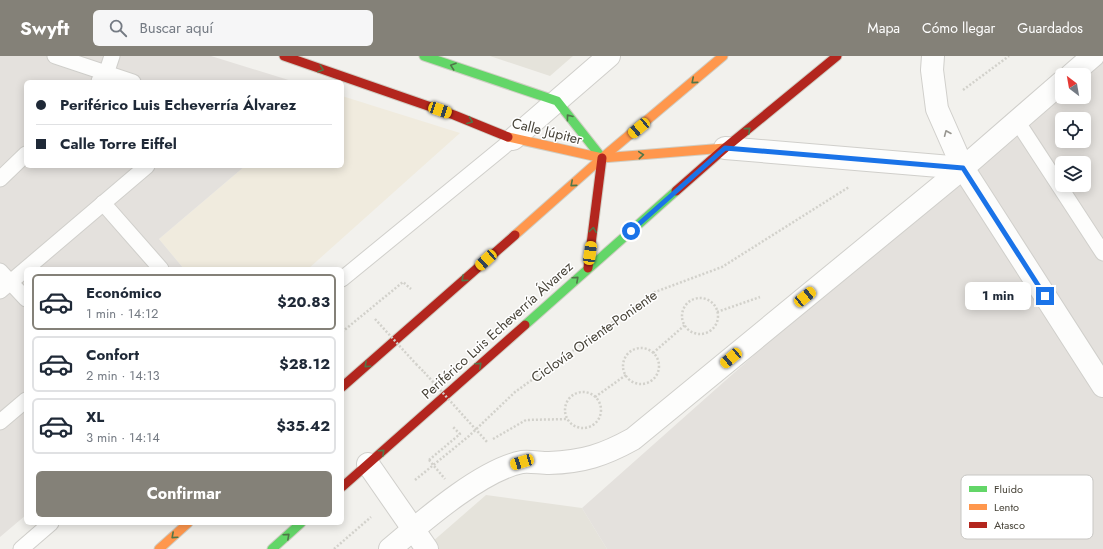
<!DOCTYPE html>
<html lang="es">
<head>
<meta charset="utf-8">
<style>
	:root { --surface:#fff; --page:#f6f6f7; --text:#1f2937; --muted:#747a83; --line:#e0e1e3; --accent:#848178 }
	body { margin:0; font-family:Jost,sans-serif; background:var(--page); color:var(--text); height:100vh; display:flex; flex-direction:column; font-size:15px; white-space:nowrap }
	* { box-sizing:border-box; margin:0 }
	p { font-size:13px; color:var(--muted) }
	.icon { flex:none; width:22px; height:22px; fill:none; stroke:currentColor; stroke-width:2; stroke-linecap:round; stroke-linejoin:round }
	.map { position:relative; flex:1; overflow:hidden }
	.panel { position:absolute; left:24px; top:211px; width:320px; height:258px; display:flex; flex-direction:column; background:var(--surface); border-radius:6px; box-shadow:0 2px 10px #0003 }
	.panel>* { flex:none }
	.guide { position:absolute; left:24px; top:24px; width:320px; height:88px; border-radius:6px; box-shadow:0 2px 10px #0003; display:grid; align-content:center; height:88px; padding:0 12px; background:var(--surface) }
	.needle { width:26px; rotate:329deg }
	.controls { position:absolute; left:1055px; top:12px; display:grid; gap:8px }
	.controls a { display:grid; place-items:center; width:36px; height:36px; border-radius:6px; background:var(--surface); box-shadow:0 2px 10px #0003; font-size:20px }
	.end { position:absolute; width:18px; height:18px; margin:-9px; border:5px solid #1a73e8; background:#fff; box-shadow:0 0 0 2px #fff }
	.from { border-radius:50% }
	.bubble { position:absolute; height:28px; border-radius:6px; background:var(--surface); box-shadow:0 2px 10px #0003; font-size:13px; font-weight:700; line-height:28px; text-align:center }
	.car { position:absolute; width:12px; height:24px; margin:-12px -6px; border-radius:5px; box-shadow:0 0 3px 1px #0007; background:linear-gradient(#f5c518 24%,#345 0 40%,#f5c518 0 76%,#345 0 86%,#f5c518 0) }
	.guide b { display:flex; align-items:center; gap:14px; height:38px; font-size:15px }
	.guide b+b { border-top:1px solid var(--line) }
	.guide i { width:10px; height:10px; background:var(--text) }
	ul { padding:7px 0 0; list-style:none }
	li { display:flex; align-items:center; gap:12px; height:56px; margin:0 8px 6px; padding:0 4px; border:2px solid var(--line); border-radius:6px }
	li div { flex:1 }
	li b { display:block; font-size:15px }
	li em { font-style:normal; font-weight:700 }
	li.active { border-color:var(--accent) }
	li>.icon { width:36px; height:36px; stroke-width:1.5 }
	.cta { display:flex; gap:8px; margin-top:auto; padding:8px 12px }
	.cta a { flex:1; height:46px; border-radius:6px; background:var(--accent); color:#fff; font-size:16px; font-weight:700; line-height:46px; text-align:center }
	header { display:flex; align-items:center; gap:24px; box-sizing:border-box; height:56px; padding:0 20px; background:var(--accent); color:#fff }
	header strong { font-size:19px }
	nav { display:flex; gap:22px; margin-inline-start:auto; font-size:14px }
	.search { width:280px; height:36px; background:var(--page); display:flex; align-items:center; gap:10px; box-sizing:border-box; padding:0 14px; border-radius:6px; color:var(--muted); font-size:15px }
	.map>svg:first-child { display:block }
</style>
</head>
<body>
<header>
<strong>Swyft</strong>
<div class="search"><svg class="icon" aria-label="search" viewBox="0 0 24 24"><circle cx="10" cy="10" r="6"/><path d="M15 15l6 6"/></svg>Buscar aquí</div>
<nav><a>Mapa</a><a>Cómo llegar</a><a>Guardados</a></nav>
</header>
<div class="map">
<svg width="1103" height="493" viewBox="0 0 1103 493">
	<rect width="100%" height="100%" fill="#f2f1ed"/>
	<g fill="#e5e3db">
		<path d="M 490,0 L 573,0 L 550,20 Z"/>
		<path d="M 486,439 L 582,452 L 607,493 L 424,493 Z"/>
	</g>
	<path fill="#f0ebde" d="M 342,40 L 460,77 L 308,213 L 184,213 L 159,183 L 245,110 L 342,110 Z"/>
	<g fill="#e4e1dd" fill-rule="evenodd">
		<path d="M 0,0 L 211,0 L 295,26 L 26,26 L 26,110 L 245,110 L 159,183 L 184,213 L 26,213 L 26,459 L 0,481 Z"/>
		<path d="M 1103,0 L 1103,493 L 607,493 L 582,452 L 979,99 L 1062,30 L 1062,41 L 1084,41 L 1084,19 ZM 1062,63 L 1084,63 L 1084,85 L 1062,85 ZM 1062,107 L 1084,107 L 1084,129 L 1062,129 Z"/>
	</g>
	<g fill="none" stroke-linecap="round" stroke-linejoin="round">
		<g stroke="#d0cfcb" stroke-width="17">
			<g id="lane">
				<path d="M 55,0 L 133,26"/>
				<path d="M 99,25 L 106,18 L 112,0"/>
				<path d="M 1017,65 L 1103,197"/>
				<path d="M 0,123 L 26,98"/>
				<path d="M 103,147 L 161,213"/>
				<path d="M 0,215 L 26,243"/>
				<path d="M 342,223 L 513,83"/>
				<path d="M 0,235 L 147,110"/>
				<path d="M 0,366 L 26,344"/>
				<path d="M 21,493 L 51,467"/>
			</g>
		</g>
		<g stroke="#d0cfcb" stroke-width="24">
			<g id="street">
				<path d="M 933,0 L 932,14 L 937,53 L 963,112 L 1103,330"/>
				<path d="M 1071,19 L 1093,0"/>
				<path d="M 513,83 L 609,0"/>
				<path d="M 725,92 L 963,112"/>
				<path d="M 368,408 L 427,493"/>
				<path d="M 390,493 C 422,466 481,414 522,406 C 530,405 540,407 549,407 C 583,406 604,399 633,383 L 963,112 L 1062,26"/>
			</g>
		</g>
		<g stroke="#d0cec4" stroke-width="11">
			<g id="fast">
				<path d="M 424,0 L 557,45 L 602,102"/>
				<path d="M 525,269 L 676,135"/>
				<path d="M 272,493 L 301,467"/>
			</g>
		</g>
		<g stroke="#d0cec4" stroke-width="11">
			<g id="slow">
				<path d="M 508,81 L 602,102"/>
				<path d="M 602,102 L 725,92"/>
				<path d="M 515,179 L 602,102 L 723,0"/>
				<path d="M 159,493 L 188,467"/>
			</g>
		</g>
		<g stroke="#d0cec4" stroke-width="11">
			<g id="jam">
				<path d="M 284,0 L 454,59 L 508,81"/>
				<path d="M 676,135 L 725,92 L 837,0"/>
				<path d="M 588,212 L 602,102"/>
				<path d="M 342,331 L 515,179"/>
				<path d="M 342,431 L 525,269"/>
			</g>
		</g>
		<g stroke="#d2d1cb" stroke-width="2.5" stroke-dasharray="2 2" stroke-linecap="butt">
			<path d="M 963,34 L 1009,0"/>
			<circle cx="700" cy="260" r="18"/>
			<path d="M 717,256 L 760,241"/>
			<path d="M 342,276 L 403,226 L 411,233"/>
			<circle cx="641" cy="310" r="18"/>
			<path d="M 653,297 L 685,269"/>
			<path d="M 416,308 L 424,316"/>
			<circle cx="583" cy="354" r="18"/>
			<path d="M 595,341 L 626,319"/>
			<path d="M 493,383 L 526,364 L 568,363"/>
			<path d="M 429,404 L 460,378 L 452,370"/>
			<path d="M 415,424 L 469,380 L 515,336 L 655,236 L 722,211 L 849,131"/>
			<path d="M 334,493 L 371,461"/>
		</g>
		<use href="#lane" stroke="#fdfdfc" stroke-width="15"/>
		<use href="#street" stroke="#fdfdfc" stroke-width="22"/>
		<use href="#fast" stroke="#63d668" stroke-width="9"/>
		<use href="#slow" stroke="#ff974d" stroke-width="9"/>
		<use href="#jam" stroke="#b3261e" stroke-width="9"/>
		<g stroke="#d2d1cb" stroke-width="2.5" stroke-dasharray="2 2" stroke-linecap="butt">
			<path d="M 375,263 L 416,308"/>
			<path d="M 424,316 L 488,387"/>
			<path d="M 429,404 L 445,423"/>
		</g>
	</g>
	<defs><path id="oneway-chevron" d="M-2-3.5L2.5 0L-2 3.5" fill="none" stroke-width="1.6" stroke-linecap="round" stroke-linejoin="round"/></defs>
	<g stroke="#517749">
		<use href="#oneway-chevron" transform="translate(453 10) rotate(-161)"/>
		<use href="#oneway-chevron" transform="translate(321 13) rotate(19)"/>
		<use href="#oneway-chevron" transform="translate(694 25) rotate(140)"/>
		<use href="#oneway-chevron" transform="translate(569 61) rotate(-128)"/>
		<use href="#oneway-chevron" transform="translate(470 65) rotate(22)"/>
		<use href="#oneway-chevron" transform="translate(748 74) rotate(-40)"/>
		<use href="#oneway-chevron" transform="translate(641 99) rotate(-5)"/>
		<use href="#oneway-chevron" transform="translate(573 128) rotate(139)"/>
		<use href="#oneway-chevron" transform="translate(593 174) rotate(-83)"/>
		<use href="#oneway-chevron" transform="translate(464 223) rotate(138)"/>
		<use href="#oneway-chevron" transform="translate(576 223) rotate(-42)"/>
		<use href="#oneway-chevron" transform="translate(367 309) rotate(138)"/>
		<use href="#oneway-chevron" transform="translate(479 309) rotate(-42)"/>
		<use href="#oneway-chevron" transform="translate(382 396) rotate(-42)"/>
		<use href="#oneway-chevron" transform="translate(174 480) rotate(138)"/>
		<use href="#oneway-chevron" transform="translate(287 480) rotate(-42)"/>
	</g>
	<use stroke="#999791" href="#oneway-chevron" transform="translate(947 77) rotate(-113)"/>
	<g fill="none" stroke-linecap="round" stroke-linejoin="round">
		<path stroke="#1a73e8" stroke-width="5" d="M 631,175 L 725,92 L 963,112 L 1045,240"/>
	</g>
	<g text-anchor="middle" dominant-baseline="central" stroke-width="3" stroke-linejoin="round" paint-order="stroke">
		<g font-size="14" fill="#484439" stroke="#fff">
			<text transform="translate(547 75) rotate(14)">Calle Júpiter</text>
			<text transform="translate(497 274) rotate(-42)">Periférico Luis Echeverría Álvarez</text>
			<text transform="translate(594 280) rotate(-35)">Ciclovía Oriente-Poniente</text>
		</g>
	</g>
	<rect x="961" y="419" width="132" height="64" rx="6" fill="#fff" stroke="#c8c7c4" stroke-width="1"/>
	<rect x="969" y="430" width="18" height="6" fill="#63d668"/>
	<rect x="969" y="448" width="18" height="6" fill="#ff974d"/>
	<rect x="969" y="466" width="18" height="6" fill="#b3261e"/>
	<g font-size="11" fill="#484439">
		<text x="994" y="437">Fluido</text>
		<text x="994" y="455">Lento</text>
		<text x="994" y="473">Atasco</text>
	</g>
</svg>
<div class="controls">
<a><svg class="needle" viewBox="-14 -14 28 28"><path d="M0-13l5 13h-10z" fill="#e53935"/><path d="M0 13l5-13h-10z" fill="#747a83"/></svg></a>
<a><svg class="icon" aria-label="locate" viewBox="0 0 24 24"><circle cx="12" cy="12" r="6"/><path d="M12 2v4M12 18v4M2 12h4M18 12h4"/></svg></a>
<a><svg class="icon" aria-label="layers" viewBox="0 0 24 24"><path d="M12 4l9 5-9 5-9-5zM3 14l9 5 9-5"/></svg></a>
</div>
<i class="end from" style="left:631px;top:175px"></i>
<i class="end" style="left:1045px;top:240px"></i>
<div class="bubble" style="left:965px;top:226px;width:66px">1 min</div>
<i class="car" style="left:440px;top:54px;rotate:109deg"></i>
<i class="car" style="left:639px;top:72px;rotate:230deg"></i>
<i class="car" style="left:590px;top:197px;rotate:8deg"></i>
<i class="car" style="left:486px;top:204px;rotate:228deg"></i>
<i class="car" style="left:805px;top:241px;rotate:51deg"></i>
<i class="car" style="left:731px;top:302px;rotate:230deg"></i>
<i class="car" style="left:522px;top:406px;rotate:253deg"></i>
<div class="guide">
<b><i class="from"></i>Periférico Luis Echeverría Álvarez</b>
<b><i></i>Calle Torre Eiffel</b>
</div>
<section class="panel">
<ul>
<li class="active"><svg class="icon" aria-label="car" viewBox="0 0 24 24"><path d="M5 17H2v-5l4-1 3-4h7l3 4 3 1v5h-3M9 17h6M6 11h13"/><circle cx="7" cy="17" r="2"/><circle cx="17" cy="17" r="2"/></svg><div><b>Económico</b><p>1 min · 14:12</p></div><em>$20.83</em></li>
<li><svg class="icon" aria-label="car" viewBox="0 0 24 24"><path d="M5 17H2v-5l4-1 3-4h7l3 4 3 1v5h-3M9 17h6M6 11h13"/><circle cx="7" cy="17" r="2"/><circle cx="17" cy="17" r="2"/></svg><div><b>Confort</b><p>2 min · 14:13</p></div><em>$28.12</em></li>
<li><svg class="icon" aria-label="car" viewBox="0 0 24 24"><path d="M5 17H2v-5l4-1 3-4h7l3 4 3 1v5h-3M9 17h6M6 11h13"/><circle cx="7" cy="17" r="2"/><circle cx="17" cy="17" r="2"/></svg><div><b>XL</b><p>3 min · 14:14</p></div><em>$35.42</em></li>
</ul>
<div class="cta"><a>Confirmar</a></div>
</section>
</div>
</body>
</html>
